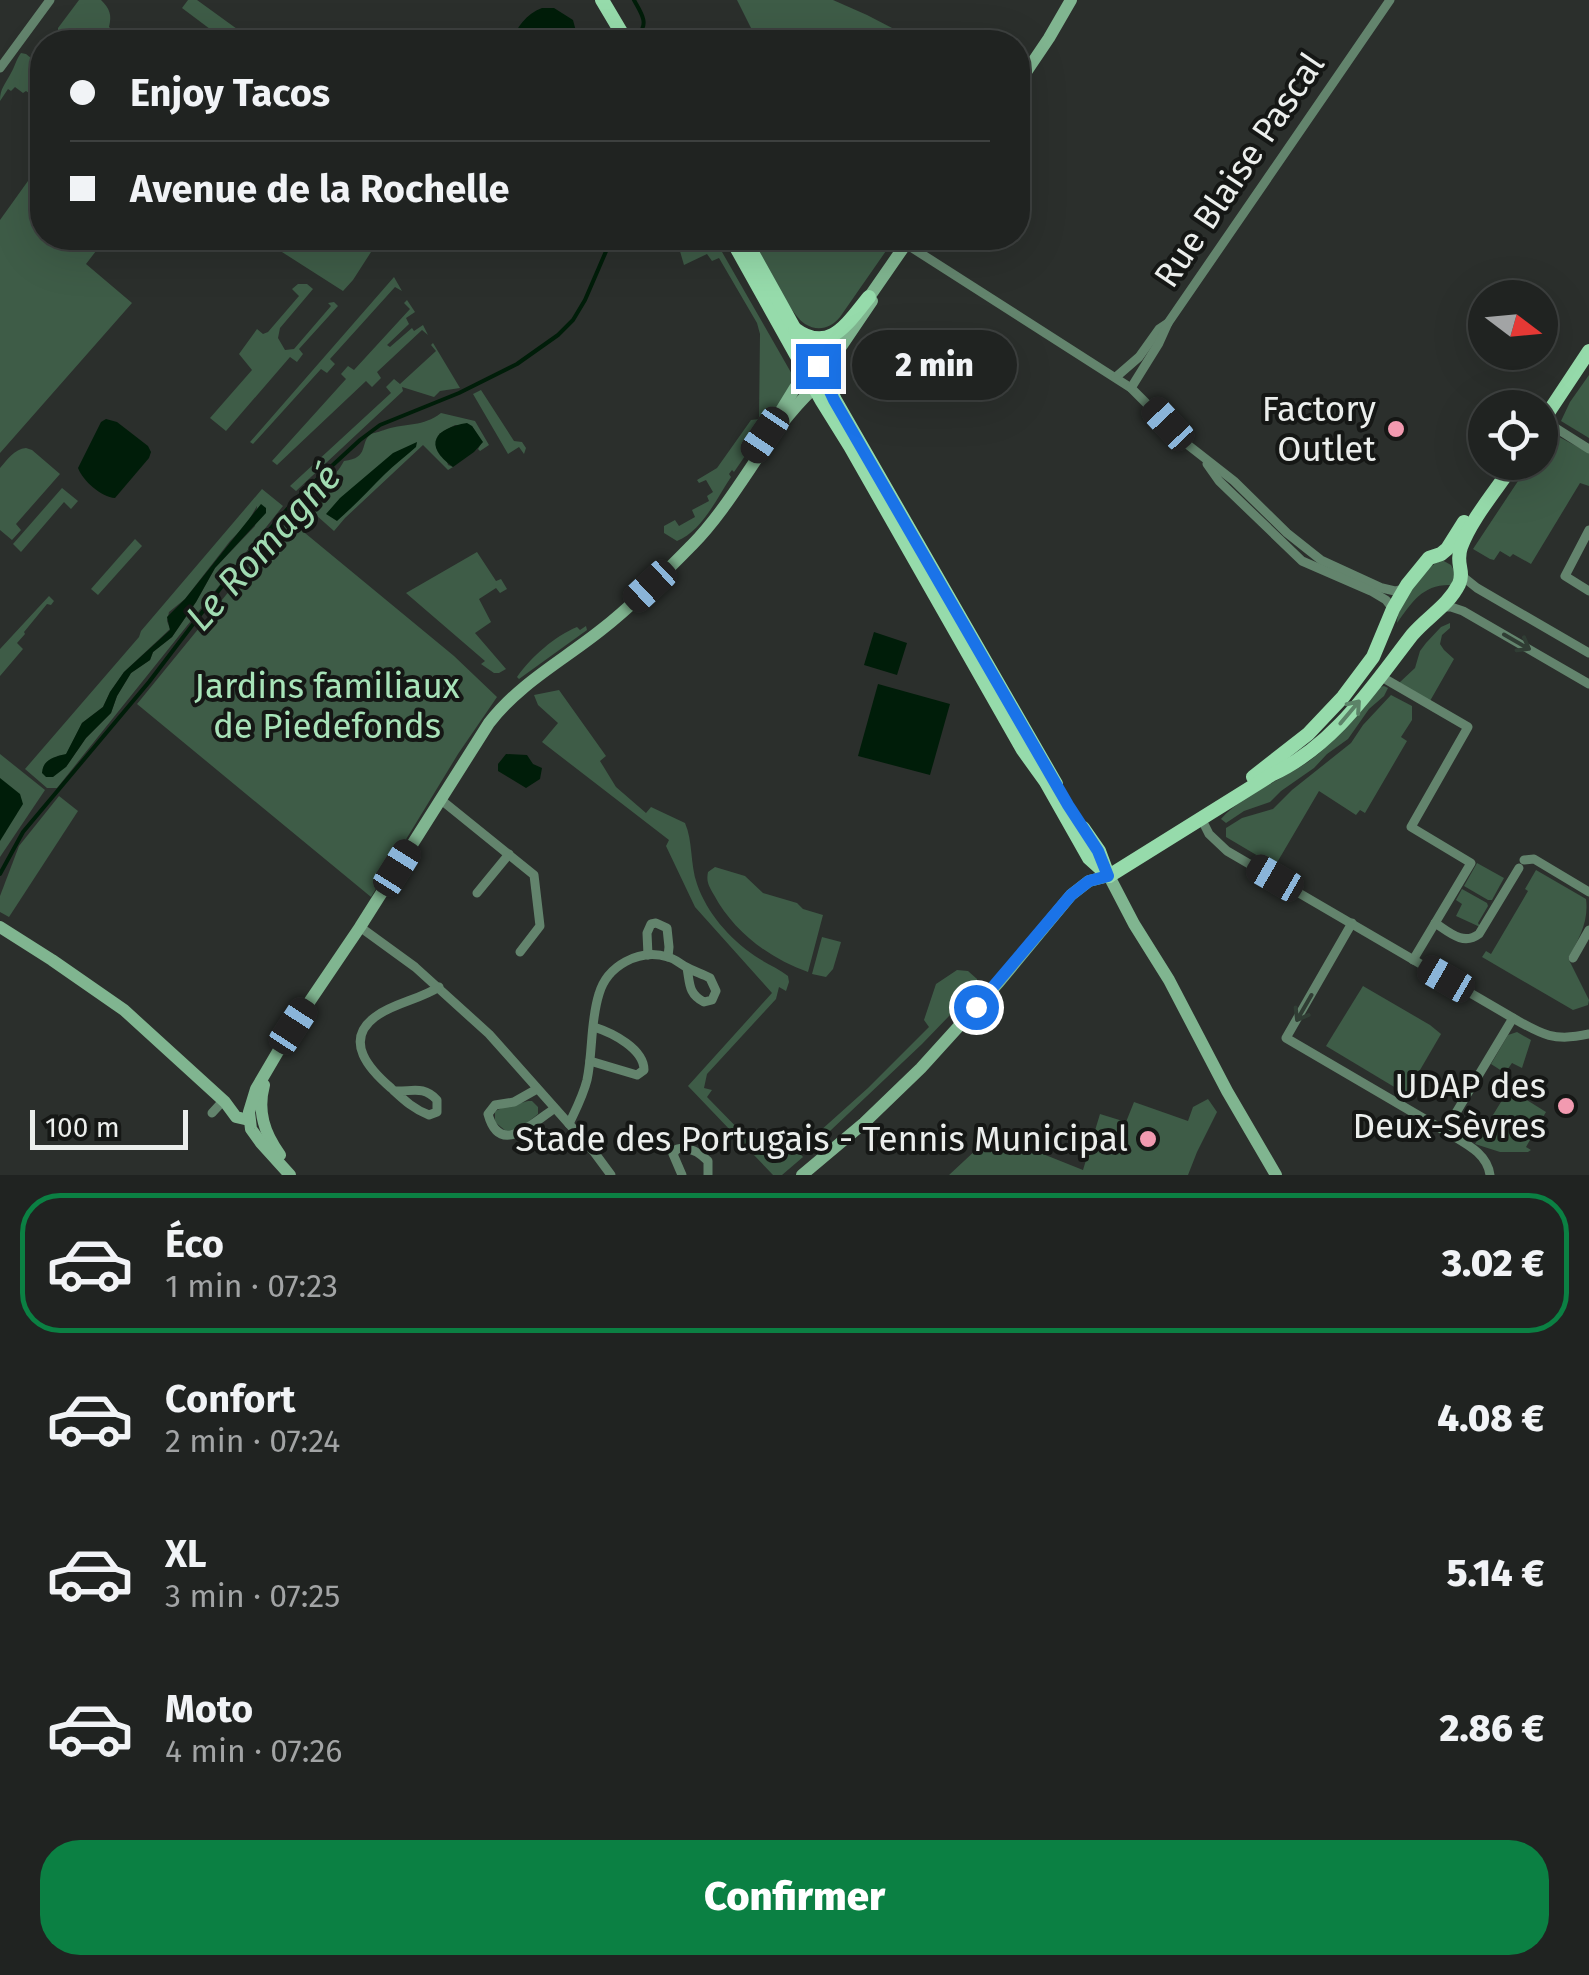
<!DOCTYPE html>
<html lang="fr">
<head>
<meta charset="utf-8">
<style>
	:root { --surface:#202321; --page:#282b2a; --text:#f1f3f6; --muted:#a2a4a5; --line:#3d403f; --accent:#0b8043 }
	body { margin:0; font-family:"Fira Sans",sans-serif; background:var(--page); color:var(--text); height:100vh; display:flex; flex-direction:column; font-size:38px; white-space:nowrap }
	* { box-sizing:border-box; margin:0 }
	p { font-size:32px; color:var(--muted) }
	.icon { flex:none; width:55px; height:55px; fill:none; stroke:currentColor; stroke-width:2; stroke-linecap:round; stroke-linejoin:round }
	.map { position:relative; height:1175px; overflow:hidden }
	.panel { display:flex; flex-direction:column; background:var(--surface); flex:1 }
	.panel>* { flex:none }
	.hud { position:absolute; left:30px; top:30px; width:1000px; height:220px; border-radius:40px; box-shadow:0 10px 40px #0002,0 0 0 2px var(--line); display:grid; align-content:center; height:220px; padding:0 40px; background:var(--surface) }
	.needle { width:65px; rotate:106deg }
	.tools { position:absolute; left:1468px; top:280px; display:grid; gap:20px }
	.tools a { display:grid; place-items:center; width:90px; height:90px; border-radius:50%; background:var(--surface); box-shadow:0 10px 40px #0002,0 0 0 2px var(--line); font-size:50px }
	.scale { position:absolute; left:30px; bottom:25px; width:158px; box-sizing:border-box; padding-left:10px; border:5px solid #ebeeec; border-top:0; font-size:28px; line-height:35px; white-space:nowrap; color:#ebeeec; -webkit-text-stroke:8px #151715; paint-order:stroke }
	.end { position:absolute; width:45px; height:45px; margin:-22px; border:12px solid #1a73e8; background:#fff; box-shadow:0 0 0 5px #fff }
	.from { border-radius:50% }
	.bubble { position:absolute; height:70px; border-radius:35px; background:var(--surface); box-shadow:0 10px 40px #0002,0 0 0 2px var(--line); font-size:32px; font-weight:800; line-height:70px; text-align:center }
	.car { position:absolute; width:30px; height:60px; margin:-30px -15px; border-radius:12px; box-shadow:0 0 8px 2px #0007; background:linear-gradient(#222 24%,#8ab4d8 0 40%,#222 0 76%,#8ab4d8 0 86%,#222 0) }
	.hud b { display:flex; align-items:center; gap:35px; height:95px; font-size:38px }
	.hud b+b { border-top:2px solid var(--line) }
	.hud i { width:25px; height:25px; background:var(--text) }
	ul { padding:18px 0 0; list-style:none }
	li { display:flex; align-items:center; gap:30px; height:140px; margin:0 20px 15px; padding:0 20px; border:5px solid transparent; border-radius:40px }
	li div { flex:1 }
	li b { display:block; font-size:38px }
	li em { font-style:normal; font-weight:800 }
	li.active { border-color:var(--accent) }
	li>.icon { width:90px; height:90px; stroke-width:1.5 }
	.action { display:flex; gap:20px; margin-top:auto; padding:20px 40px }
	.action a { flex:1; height:115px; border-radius:40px; background:var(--accent); color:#fff; font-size:40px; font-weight:800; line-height:115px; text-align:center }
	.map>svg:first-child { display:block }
</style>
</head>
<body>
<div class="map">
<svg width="1589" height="1175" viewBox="0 0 1589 1175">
	<rect width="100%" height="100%" fill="#2b2f2c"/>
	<g fill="#3e5c47" fill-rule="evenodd">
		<path d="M 79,0 L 101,0 C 110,9 112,15 109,27 L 120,37 L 116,42 L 65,42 L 58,38 L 58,28 Z"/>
		<path d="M 188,0 L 197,0 L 255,42 L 186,42 L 193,33 L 202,39 L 210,29 L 182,8 Z"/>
		<path d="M 737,0 L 833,0 L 867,15 L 919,42 L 758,42 Z"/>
		<path d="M 21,53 L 26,54 L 42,67 L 42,80 L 39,85 L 42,88 L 42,107 L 28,96 L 29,93 L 26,91 L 23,93 L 15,87 L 11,91 L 8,89 L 0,101 C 0,88 5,85 11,73 C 15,66 16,60 21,53 Z"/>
		<path d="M 42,156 L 42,238 L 106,238 L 86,264 L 132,303 L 0,453 L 0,220 L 33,174 L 31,171 Z"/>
		<path d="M 260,238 L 259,238 L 380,238 L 353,280 L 343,291 Z"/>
		<path d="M 680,238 L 714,238 L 793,376 L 787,395 L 734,472 L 732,470 L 729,474 L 731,477 C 717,498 702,531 677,541 L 664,533 L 664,526 L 675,520 L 679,526 L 695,517 L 692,510 L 709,501 L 707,496 L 713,492 L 706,480 L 699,483 L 697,480 L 717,468 L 751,420 L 759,419 L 760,334 L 757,323 L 719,258 L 712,261 L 707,254 L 684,265 L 677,241 Z"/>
		<path d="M 751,238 L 895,238 L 840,317 C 831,328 818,332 805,324 C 790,315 761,256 751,238 Z"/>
		<path d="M 394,277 L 402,291 L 395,287 L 330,359 L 335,364 L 327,373 L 321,369 L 253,444 L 250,442 Z"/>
		<path d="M 298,284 L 307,284 L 313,289 L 280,328 L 278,338 L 285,350 L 294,349 L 331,306 L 328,303 L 334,302 L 338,306 L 299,349 L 303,354 L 297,362 L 290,357 L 226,431 L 210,418 L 252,370 L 239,354 L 257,329 L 263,334 L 268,332 L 299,296 L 292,289 Z"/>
		<path d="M 407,300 L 415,312 L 406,318 L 409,324 L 387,345 L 390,347 L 412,328 L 414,331 L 423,325 L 428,335 L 422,330 L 377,372 L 381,378 L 372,387 L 366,381 L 277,465 L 272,461 L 346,379 L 341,374 L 348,366 L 354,370 L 410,309 L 404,303 Z"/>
		<path d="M 433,343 L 460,388 L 440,391 L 434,397 L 402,387 L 403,391 L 296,491 L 290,486 L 391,393 L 386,387 L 394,379 L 400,384 L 436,351 L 431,345 Z"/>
		<path d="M 1589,375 L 1589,438 L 1561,421 L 1570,402 Z"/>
		<path d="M 481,390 L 514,441 L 522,442 L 526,448 L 524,454 L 519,447 L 508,454 L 473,394 Z"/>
		<path d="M 441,413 L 475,421 L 489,445 L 480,451 L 478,449 L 482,442 L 472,426 L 455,425 L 439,434 L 448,465 L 453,467 L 448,470 L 423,445 L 345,518 L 334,531 L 298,499 L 309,490 L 314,489 L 321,478 C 334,479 338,471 344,461 C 370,458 359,443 371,434 C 371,434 385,430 387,429 C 406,423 423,427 441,413 Z"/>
		<path d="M 1552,433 L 1589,453 L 1589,486 L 1580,483 L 1531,564 L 1513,554 L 1510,557 L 1500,551 L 1494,560 L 1490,559 L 1473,549 L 1530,463 L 1540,462 C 1540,451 1540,439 1552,433 Z"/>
		<path d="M 26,448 L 32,450 L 60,474 L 16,524 L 21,530 L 12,540 L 0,530 L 0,468 C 7,460 14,449 26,448 Z"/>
		<path d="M 62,488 L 78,501 L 71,509 L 64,502 L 21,552 L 13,544 Z"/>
		<path d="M 262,489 L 283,506 L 57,788 L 47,788 L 25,769 L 139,637 L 141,631 ZM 257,506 L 255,526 L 215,568 L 196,602 L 172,637 L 153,652 L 150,660 L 131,673 L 117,696 L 111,713 L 86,738 L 66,767 L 57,756 L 66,755 L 82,723 L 103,707 L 110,692 L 124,672 L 170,629 L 167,621 L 169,612 L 185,599 L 230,541 L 246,525 Z"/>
		<path d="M 288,519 L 454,656 L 497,697 L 458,754 L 371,897 L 137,704 Z"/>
		<path d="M 135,539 L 142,546 L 98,595 L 91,589 Z"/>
		<path d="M 477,552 L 496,581 L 501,579 L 507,589 L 500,593 L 496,588 L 479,599 L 491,622 L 475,633 L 506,669 L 499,673 L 494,673 L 481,664 L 485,661 L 406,593 Z"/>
		<path d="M 1442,560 L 1451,565 L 1456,574 L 1451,585 C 1423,584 1412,602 1397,623 C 1398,601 1422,568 1442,560 Z"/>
		<path d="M 49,596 L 54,601 L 51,605 L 47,604 L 24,632 L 25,634 L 17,643 L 23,649 L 0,676 L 0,649 Z"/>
		<path d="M 1450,623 L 1450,628 L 1442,635 L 1440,644 L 1444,650 L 1454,659 L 1430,701 L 1399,683 L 1415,668 L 1420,651 L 1426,643 L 1441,627 Z"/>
		<path d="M 586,626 L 587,630 L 519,679 L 517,677 C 531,657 555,636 577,627 L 580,630 Z"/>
		<path d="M 1384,686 L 1388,688 L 1384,696 L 1369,709 L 1348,739 L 1327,754 L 1314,768 L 1281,791 L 1270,802 L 1244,811 L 1226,823 L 1221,819 C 1241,795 1282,780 1308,762 C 1336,742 1358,712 1380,687 Z"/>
		<path d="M 559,690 L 606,756 L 600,761 L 616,787 L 646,813 L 651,807 L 685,823 C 693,841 690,864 697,884 C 707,913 729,938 755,956 C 765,963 778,968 788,976 L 789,982 L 786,991 L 779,987 L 776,999 L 707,1074 L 704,1088 L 712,1090 L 707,1097 L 749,1140 L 791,1151 L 793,1146 L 803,1157 L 782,1175 L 773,1175 L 688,1086 L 772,993 L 695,907 L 666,846 L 669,840 L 542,742 L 558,723 L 538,705 L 534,695 Z"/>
		<path d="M 1391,695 L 1412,706 L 1412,720 L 1401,737 L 1407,741 L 1365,813 L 1360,810 L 1356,815 L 1319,791 L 1275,866 L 1226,837 L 1226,828 L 1242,818 L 1273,809 L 1292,790 L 1351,743 L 1363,725 Z"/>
		<path d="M 0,754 L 45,790 L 0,857 Z"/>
		<path d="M 59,796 L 78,811 L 9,917 L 0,912 L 0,896 L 19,846 Z"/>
		<path d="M 1477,863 L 1504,878 L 1492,900 L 1488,900 L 1464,886 Z"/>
		<path d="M 715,867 L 745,876 L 763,893 L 797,903 L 803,909 L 823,915 L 808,972 C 769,958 734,932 714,895 C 709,886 706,882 708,872 Z"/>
		<path d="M 1536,870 L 1586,899 C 1589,921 1579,939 1568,958 L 1589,1000 L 1588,1005 L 1573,1010 L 1482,957 L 1486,951 L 1491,954 L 1528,891 L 1525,889 Z"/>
		<path d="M 1462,889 L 1487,903 L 1488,906 L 1478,923 L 1480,927 L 1456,916 L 1462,904 L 1456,900 Z"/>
		<path d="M 822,937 L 841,942 L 833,969 L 826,977 L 812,974 Z"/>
		<path d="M 957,970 L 968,971 L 977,979 L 978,986 L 922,1044 L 812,1148 L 803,1139 L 805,1135 L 810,1140 L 868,1088 L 929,1027 L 924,1020 L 936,984 Z"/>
		<path d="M 1363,986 L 1430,1025 L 1441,1034 L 1406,1094 L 1326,1046 Z"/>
		<path d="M 1517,1032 L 1531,1040 L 1522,1068 L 1512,1063 L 1505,1073 L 1491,1064 L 1508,1035 Z"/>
		<path d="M 1509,1089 L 1546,1112 L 1526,1147 L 1531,1150 L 1528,1152 L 1500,1152 L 1475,1144 Z"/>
		<path d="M 1208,1099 L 1217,1112 L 1197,1152 L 1188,1175 L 949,1175 L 993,1134 L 1083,1170 L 1100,1114 L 1126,1122 L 1134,1102 L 1188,1121 L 1193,1107 Z"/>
		<path d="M 528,1101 L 532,1101 L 538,1107 L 538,1114 L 518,1130 L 507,1132 L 495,1122 L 495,1112 C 500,1106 519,1104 528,1101 Z"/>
	</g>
	<g fill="#001d09">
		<path d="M 542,8 L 554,8 L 573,20 L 577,35 L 575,42 L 549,42 L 553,34 L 544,28 L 535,31 L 530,42 L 511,42 C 517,27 526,14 542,8 Z"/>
		<path d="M 106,419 L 117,422 L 148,446 L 151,452 L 149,458 L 115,498 C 101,497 83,481 78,468 L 101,422 Z"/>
		<path d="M 467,423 L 472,426 L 483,442 L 474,452 L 453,467 C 422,445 435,428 467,423 Z"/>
		<path d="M 417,442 L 416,447 C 406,456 394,465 385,474 C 369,490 354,506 337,521 L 326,514 L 340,498 L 393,453 Z"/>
		<path d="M 261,504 L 266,508 L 266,513 L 215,568 L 196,602 L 172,637 L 153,652 L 150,660 L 131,673 L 117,696 L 111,713 L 86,738 L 66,767 L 53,777 L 46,777 L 42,773 C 43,759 54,757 66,754 L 82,723 L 103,707 L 110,692 L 124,672 L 170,630 L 167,617 L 185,599 Z"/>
		<path d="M 874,632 L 907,643 L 897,675 L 864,665 Z"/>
		<path d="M 878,684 L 950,704 L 930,775 L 858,756 Z"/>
		<path d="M 506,754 L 527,755 L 533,764 L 542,768 L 540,779 L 526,788 L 498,771 L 498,764 Z"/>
		<path d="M 0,778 L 20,794 L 23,804 L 0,841 Z"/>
	</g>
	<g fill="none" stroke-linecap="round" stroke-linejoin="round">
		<g stroke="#001d09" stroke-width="4">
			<path d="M 634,0 C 640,11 650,24 638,34"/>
			<path d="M 0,874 L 23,832 L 149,682 L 232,573 L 297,498 L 360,440 L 380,425 L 459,393 L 517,364 L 558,335 L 573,320 L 585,300 L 607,249 L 607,238"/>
		</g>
		<g stroke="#63846d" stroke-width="9">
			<path d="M 0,68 L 50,0"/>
			<path d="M 906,244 L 1131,388 L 1188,445 L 1234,481 L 1287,533 L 1321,560 L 1382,588 L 1395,591 L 1403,589"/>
			<path d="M 1116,377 L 1139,357 L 1159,329 L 1168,323"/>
			<path d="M 1131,388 L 1159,343 L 1168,323 L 1390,0"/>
			<path d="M 1543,420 L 1589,449"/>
			<path d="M 1207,464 L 1219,481 L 1302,561 L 1371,591 L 1386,600 L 1393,609"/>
			<path d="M 1589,530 L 1565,576 L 1589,591"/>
			<path d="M 1462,576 L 1477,588 L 1589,653"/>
			<path d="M 1442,607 L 1451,607 L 1463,611 L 1589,684"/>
			<path d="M 1380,676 L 1468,727 L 1411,827 L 1471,863 L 1413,960"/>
			<path d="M 440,799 L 534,875 L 540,926 L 520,952"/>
			<path d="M 1201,818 L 1209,834 L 1227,851 L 1513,1018 C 1542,1035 1555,1042 1589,1034"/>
			<path d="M 1524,860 L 1534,859 L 1589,892"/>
			<path d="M 477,893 L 509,854"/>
			<path d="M 1352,923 L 1286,1038 L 1445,1131 L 1513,1018"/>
			<path d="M 1435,923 C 1449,932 1463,946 1479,934 L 1519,868"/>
			<path d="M 360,927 L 415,967 L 489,1034 L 594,1152 L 611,1175"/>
			<path d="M 648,955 L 647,933 L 651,924 L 656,923 L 667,928 L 669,947 L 668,957"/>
			<path d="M 1573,958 L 1589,930"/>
			<path d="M 590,1061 L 637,1075 L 644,1070 C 644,1049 613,1033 594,1027"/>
			<path d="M 537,1089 L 514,1102 L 495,1105 L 488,1114 C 500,1158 533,1122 554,1109"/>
			<path d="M 394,1091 C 412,1092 423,1085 437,1100 L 437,1112 L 429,1115 C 413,1109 403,1099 391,1088 C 370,1070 343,1041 375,1017 C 393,1003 419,1000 439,987"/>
			<path d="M 212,1113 L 223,1101"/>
			<path d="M 569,1124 C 576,1109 583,1096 587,1080 C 593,1052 590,1022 599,994 C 607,966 639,948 668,957 C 676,959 681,965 688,968 C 695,972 703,974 710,978 L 716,991 L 712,1000 L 704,1002 C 688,994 690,983 687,968"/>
			<path d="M 1445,1131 C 1464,1143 1487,1152 1490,1175"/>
			<path d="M 682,1175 L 673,1154 L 677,1149 C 689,1146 699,1152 708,1161 L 708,1175"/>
		</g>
		<g stroke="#80b590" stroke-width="12">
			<path d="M 1018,84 L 1049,38 L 1071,0"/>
			<path d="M 865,303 L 910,238"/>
			<path d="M 812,357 L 820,348 L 843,336"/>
			<path d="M 823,377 L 830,363 L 872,301"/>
			<path d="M 779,414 L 806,370"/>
			<path d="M 0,927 L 52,960 L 124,1010 L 225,1102 L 236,1117 L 249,1120"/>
			<path d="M 264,1085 C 257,1111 264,1133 280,1155"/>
			<path d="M 290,1175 L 261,1143 L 251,1129 L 249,1112 L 256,1089 L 293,1026 L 360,927 L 489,723 C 520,683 562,661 601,630 C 633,605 663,574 692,545 C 739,497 765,433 815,387"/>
			<path d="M 802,1175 L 864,1123 L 921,1068 L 999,982 L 1071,895 L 1089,881 L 1109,876 L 1134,924 L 1169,980 L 1227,1091 L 1276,1175"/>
		</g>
		<g stroke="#96dbab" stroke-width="14">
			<path d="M 602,0 L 627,42"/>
			<path d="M 731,238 L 822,401 L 850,446 L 1023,750 L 1046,782 L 1089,858 L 1109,876"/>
			<path d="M 744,238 L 794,328 L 818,366 L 835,400 L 1056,784"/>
			<path d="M 795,329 C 830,355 848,322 869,297"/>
			<path d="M 1540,425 L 1589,351"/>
			<path d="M 1253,777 L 1308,734 L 1343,697 L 1373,657 L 1393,609 L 1407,585 L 1429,558 L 1441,554 L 1447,549 L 1464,522"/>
			<path d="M 1083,828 L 1099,851 L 1106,870"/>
			<path d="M 1109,876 L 1271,775 C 1334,746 1371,688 1412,635 C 1427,617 1448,606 1459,584 C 1465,570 1455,564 1461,547 C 1471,519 1498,488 1515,462"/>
		</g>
	</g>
	<defs><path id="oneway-shaft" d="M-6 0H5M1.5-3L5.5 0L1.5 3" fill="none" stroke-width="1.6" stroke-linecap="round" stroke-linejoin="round" transform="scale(2.5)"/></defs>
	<g stroke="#303d34">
		<use href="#oneway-shaft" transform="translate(1517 642) rotate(30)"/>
		<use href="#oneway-shaft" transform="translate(1304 1008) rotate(120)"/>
	</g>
	<use stroke="#5c8368" href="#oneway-shaft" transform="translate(1350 712) rotate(-50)"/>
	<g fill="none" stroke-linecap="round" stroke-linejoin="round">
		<path stroke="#1a73e8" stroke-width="12" d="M 818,366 L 834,400 L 1068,805 L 1098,851 L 1108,876 L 1089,881 L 1071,895 L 976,1007"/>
	</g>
	<g fill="#f29ab0" stroke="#151715" stroke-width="4">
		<circle cx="1396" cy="429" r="10"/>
		<circle cx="1566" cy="1106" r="10"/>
		<circle cx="1148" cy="1139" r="10"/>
	</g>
	<g text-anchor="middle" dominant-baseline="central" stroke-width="8" stroke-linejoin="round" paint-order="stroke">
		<g font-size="35" fill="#ebeeec" stroke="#151715">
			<text transform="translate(1239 170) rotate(-56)">Rue Blaise Pascal</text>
		</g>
		<g font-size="35" fill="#ebeeec" stroke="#151715" text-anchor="end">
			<text x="1376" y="409">Factory<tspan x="1376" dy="40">Outlet</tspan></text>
			<text x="1546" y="1086">UDAP des<tspan x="1546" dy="40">Deux-Sèvres</tspan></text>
			<text x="1128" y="1139">Stade des Portugais - Tennis Municipal</text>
		</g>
		<g font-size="35" fill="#a8e4b9" stroke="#151715">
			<text x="327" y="686">Jardins familiaux<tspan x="327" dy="40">de Piedefonds</tspan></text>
		</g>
		<g font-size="38" font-style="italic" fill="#a0dbb1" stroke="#151715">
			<text transform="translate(263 547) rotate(-48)">Le Romagné</text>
		</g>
	</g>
</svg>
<div class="tools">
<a><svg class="needle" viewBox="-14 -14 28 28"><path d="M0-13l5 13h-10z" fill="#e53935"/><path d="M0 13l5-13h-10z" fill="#a2a4a5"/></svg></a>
<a><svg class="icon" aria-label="locate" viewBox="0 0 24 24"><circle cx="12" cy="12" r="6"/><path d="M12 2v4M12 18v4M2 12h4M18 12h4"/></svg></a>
</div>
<div class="scale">100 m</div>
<i class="end from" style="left:976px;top:1007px"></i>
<i class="end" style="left:818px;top:366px"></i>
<div class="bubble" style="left:852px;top:330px;width:165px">2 min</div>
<i class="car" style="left:1168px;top:424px;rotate:317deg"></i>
<i class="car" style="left:765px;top:435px;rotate:214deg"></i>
<i class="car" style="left:650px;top:586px;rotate:227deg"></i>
<i class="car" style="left:397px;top:868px;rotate:32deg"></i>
<i class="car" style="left:1275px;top:878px;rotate:300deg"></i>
<i class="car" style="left:1446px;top:979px;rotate:300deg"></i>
<i class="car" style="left:293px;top:1026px;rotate:33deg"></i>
<div class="hud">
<b><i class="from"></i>Enjoy Tacos</b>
<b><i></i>Avenue de la Rochelle</b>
</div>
</div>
<section class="panel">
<ul>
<li class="active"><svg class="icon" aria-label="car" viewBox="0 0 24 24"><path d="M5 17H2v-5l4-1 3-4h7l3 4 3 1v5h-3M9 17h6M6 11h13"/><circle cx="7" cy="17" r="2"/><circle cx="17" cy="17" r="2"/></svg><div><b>Éco</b><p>1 min · 07:23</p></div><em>3.02 €</em></li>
<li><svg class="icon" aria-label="car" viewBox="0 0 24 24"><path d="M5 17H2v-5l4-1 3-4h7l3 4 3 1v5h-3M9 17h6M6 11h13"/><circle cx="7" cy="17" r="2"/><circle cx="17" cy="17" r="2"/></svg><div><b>Confort</b><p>2 min · 07:24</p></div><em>4.08 €</em></li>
<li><svg class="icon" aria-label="car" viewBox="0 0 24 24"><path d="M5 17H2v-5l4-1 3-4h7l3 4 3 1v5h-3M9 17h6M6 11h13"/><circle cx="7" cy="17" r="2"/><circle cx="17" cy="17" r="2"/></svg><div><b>XL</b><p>3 min · 07:25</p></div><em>5.14 €</em></li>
<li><svg class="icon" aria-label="car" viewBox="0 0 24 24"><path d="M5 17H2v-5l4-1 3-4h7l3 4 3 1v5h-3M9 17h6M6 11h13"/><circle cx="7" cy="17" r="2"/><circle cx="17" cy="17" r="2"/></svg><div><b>Moto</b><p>4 min · 07:26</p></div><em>2.86 €</em></li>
</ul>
<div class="action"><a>Confirmer</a></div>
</section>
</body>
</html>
